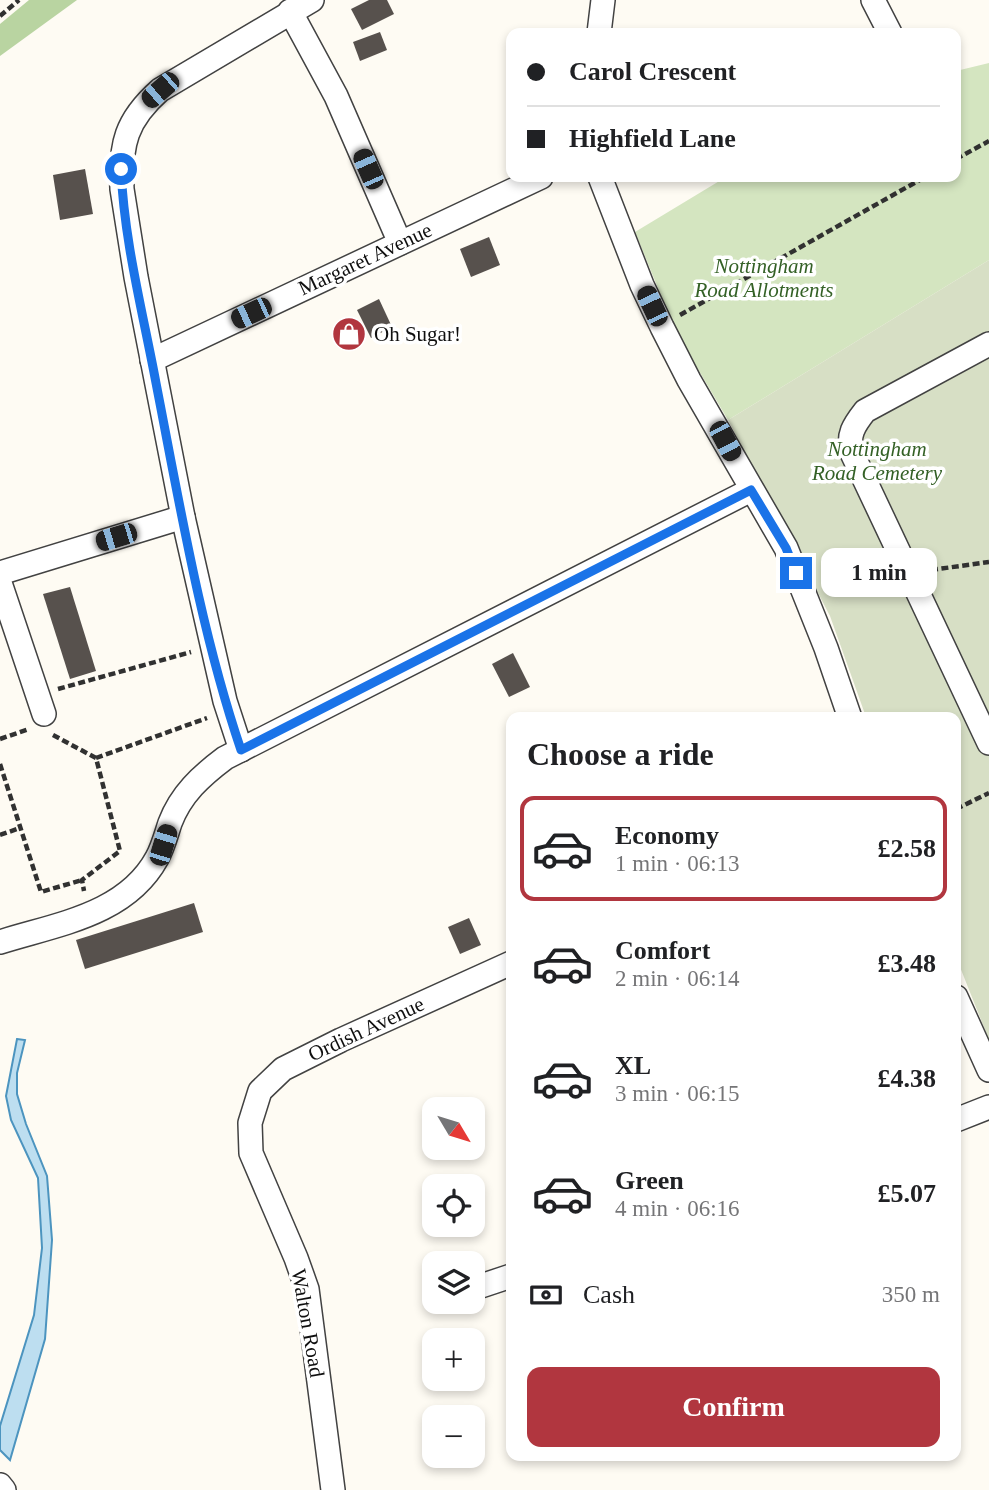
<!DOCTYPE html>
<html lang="en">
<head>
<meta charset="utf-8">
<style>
	:root { --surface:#fff; --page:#f6f6f6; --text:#202124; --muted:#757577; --line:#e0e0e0; --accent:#b1363f }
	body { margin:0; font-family:Georgia,serif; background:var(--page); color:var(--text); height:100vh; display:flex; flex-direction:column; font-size:26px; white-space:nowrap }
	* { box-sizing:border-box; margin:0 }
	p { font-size:23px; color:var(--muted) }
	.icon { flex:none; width:38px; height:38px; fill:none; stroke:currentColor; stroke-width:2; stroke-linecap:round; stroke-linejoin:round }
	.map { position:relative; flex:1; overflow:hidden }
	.panel { position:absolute; left:506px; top:712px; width:455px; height:749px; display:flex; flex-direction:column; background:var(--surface); border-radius:14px; box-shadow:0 4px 10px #0003 }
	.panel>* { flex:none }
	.banner { position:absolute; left:506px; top:28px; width:455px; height:154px; border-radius:14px; box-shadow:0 4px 10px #0003; display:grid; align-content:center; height:154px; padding:0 21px; background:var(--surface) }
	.needle { width:46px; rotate:128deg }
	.buttons { position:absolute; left:422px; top:1097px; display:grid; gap:14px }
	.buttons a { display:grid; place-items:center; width:63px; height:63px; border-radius:14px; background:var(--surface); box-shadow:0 4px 10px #0003; font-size:35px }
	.end { position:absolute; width:32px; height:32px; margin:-16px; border:9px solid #1a73e8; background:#fff; box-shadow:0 0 0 4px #fff }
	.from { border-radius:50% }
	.bubble { position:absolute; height:49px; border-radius:14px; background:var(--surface); box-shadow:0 4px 10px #0003; font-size:23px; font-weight:800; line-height:49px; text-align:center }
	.car { position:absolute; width:21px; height:42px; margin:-21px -10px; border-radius:9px; box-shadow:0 0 5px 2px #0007; background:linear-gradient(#222 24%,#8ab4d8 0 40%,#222 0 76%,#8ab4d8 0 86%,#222 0) }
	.banner b { display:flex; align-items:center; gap:24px; height:66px; font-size:26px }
	.banner b+b { border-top:2px solid var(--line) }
	.banner i { width:18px; height:18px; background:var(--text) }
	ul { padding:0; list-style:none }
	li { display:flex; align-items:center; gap:21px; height:105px; margin:0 14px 10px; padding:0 7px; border:4px solid transparent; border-radius:14px }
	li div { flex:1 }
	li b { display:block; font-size:26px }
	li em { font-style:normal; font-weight:800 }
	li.on { border-color:var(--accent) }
	li>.icon { width:63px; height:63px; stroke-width:1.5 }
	h2 { padding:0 21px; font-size:32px; line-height:84px }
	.pay { display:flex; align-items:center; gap:18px; height:77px; padding:0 21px; font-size:26px }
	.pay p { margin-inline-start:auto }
	.button { display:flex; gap:14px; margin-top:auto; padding:14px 21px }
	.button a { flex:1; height:80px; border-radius:14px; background:var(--accent); color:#fff; font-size:28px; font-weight:800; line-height:80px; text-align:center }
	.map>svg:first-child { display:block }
</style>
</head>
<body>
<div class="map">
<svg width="989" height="1490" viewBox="0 0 989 1490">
	<rect width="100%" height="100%" fill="#fefbf3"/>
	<path fill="#d4e5c0" d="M 989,63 L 989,260 L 728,420 L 676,332 L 635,232 L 726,177 L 956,177 L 956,71 Z"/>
	<path fill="#b9d4a1" d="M 29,0 L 77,0 L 0,56 L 0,24 Z"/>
	<path fill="#d7dfc5" d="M 989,260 L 989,1040 L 956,957 L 956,718 L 866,717 L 830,616 L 728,420 Z"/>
	<path fill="#bddef0" stroke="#4c94bf" stroke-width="2" d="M 17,1039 L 25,1040 L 17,1073 L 17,1094 L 26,1124 L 47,1176 L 52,1240 L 45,1339 L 10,1460 L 0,1450 L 0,1426 L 34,1315 L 42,1248 L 38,1178 L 11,1120 L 6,1096 Z"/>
	<g fill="#57514d">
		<path d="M 369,0 L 387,0 L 394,14 L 362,30 L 351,9 Z"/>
		<path d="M 380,32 L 387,50 L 360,61 L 353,42 Z"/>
		<path d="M 85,169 L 93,214 L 60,220 L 53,175 Z"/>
		<path d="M 489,237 L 500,265 L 471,277 L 460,249 Z"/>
		<path d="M 379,299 L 392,327 L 371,338 L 357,310 Z"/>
		<path d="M 70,587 L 96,671 L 70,679 L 43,594 Z"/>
		<path d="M 513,653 L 530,687 L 509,697 L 492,664 Z"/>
		<path d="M 194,903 L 203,932 L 85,969 L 76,940 Z"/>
		<path d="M 469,918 L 481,945 L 460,954 L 448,927 Z"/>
	</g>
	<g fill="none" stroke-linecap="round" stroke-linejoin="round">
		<g stroke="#424242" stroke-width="26">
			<g id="minor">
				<path d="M 873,0 L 890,33"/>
				<path d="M 290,11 L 336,96 L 400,243"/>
				<path d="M 599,33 L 603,0"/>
				<path d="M 600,177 L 642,285 L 662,327 L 689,380 L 786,548 L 826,648 L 850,718"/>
				<path d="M 989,344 L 865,411 C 854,425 847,435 852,453 L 989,743"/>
				<path d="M 152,360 L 541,177"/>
				<path d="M 0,573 L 183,517"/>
				<path d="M 0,583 L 44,714"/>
				<path d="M 241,750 L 225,701 L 183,517 L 136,277 L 122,189 C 120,144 126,120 160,90 L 312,0"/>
				<path d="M 0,942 C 57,924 126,915 157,858 C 163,847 166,835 170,823 C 181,794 201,776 225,758 L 751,490"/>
				<path d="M 956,997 L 989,1070"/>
				<path d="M 956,1120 L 989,1107"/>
				<path d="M 472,1289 L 511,1276"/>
				<path d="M 0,1485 L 4,1490"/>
				<path d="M 333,1490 L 307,1289 L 296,1258 L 251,1153 L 250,1123 L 260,1091 L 283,1069 L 341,1040 L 511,963"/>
			</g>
		</g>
		<g stroke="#313131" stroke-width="4.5" stroke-dasharray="7 3.5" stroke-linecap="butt">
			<path d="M 0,16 L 19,0"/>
			<path d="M 956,159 L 989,141"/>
			<path d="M 680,315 L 925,177"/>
			<path d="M 931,570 L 989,562"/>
			<path d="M 58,689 L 191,652"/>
			<path d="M 53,735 L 96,758 L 120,851 L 82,880 L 84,891"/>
			<path d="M 0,739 L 29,729"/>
			<path d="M 96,758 L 207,718"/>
			<path d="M 0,764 L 41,892 L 82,880"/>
			<path d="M 956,809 L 989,793"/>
			<path d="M 0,835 L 20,828"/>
		</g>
		<use href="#minor" stroke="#fff" stroke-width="23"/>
	</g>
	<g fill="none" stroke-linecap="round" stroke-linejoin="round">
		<path stroke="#1a73e8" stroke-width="9" d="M 121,169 C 124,241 143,313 156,383 C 180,506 201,632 241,750 L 751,490 L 786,548 L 796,573"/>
	</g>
	<defs>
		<g id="shop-disc" transform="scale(1.75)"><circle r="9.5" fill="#b1363f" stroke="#fff"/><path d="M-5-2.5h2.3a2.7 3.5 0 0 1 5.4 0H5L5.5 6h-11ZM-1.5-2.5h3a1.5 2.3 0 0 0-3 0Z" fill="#fff"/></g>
	</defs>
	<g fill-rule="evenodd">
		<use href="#shop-disc" x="349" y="334"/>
	</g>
	<g text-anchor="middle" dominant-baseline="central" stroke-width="7" stroke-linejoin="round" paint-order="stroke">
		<g font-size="21" fill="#0f0f0f" stroke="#fff">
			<text transform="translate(365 259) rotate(-25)">Margaret Avenue</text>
			<text transform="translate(366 1029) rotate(-25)">Ordish Avenue</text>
			<text transform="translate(308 1323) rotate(80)">Walton Road</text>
		</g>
		<g font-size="21" font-style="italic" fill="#346126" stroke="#fff">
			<text x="764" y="266">Nottingham<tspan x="764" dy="24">Road Allotments</tspan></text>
			<text x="877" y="449">Nottingham<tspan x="877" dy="24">Road Cemetery</tspan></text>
		</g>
		<g font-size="21" fill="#0f0f0f" stroke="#fff" text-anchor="start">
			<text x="374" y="334">Oh Sugar!</text>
		</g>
	</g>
</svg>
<div class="buttons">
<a><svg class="needle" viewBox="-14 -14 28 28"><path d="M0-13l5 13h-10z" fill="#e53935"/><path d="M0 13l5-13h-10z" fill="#757577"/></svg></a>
<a><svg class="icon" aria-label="locate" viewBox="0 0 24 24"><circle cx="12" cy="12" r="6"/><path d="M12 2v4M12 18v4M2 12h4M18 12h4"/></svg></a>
<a><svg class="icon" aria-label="layers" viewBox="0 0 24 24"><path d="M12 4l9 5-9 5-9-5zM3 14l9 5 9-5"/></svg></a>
<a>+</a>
<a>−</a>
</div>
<i class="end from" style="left:121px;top:169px"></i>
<i class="end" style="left:796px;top:573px"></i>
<div class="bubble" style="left:821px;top:548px;width:116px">1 min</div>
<i class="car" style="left:160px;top:90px;rotate:229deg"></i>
<i class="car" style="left:368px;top:169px;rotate:336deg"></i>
<i class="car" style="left:652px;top:306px;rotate:335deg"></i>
<i class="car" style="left:251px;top:313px;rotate:245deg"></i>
<i class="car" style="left:725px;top:441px;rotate:152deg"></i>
<i class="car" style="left:116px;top:537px;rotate:253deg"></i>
<i class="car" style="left:163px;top:845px;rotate:17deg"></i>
<div class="banner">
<b><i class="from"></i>Carol Crescent</b>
<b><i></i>Highfield Lane</b>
</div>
<section class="panel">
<h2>Choose a ride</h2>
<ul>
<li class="on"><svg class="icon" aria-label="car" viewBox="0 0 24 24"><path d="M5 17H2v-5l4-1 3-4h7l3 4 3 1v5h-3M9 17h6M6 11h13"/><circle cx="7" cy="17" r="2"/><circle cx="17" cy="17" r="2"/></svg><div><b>Economy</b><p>1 min · 06:13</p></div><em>£2.58</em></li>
<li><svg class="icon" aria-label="car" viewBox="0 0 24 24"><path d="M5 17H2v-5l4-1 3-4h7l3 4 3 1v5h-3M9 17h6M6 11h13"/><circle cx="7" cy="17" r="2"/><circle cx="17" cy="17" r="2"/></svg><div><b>Comfort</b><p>2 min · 06:14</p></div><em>£3.48</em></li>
<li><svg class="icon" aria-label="car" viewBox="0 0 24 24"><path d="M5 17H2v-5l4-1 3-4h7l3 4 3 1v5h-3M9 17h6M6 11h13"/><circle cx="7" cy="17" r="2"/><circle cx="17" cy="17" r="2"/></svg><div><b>XL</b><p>3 min · 06:15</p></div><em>£4.38</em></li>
<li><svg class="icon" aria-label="car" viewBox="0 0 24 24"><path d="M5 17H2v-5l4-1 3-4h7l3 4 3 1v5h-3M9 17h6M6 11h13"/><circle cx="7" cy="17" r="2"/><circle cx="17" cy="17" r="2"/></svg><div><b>Green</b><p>4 min · 06:16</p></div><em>£5.07</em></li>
</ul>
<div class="pay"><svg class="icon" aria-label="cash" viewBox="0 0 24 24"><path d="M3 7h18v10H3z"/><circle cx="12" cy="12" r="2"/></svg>Cash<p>350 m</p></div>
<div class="button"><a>Confirm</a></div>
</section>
</div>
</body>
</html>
